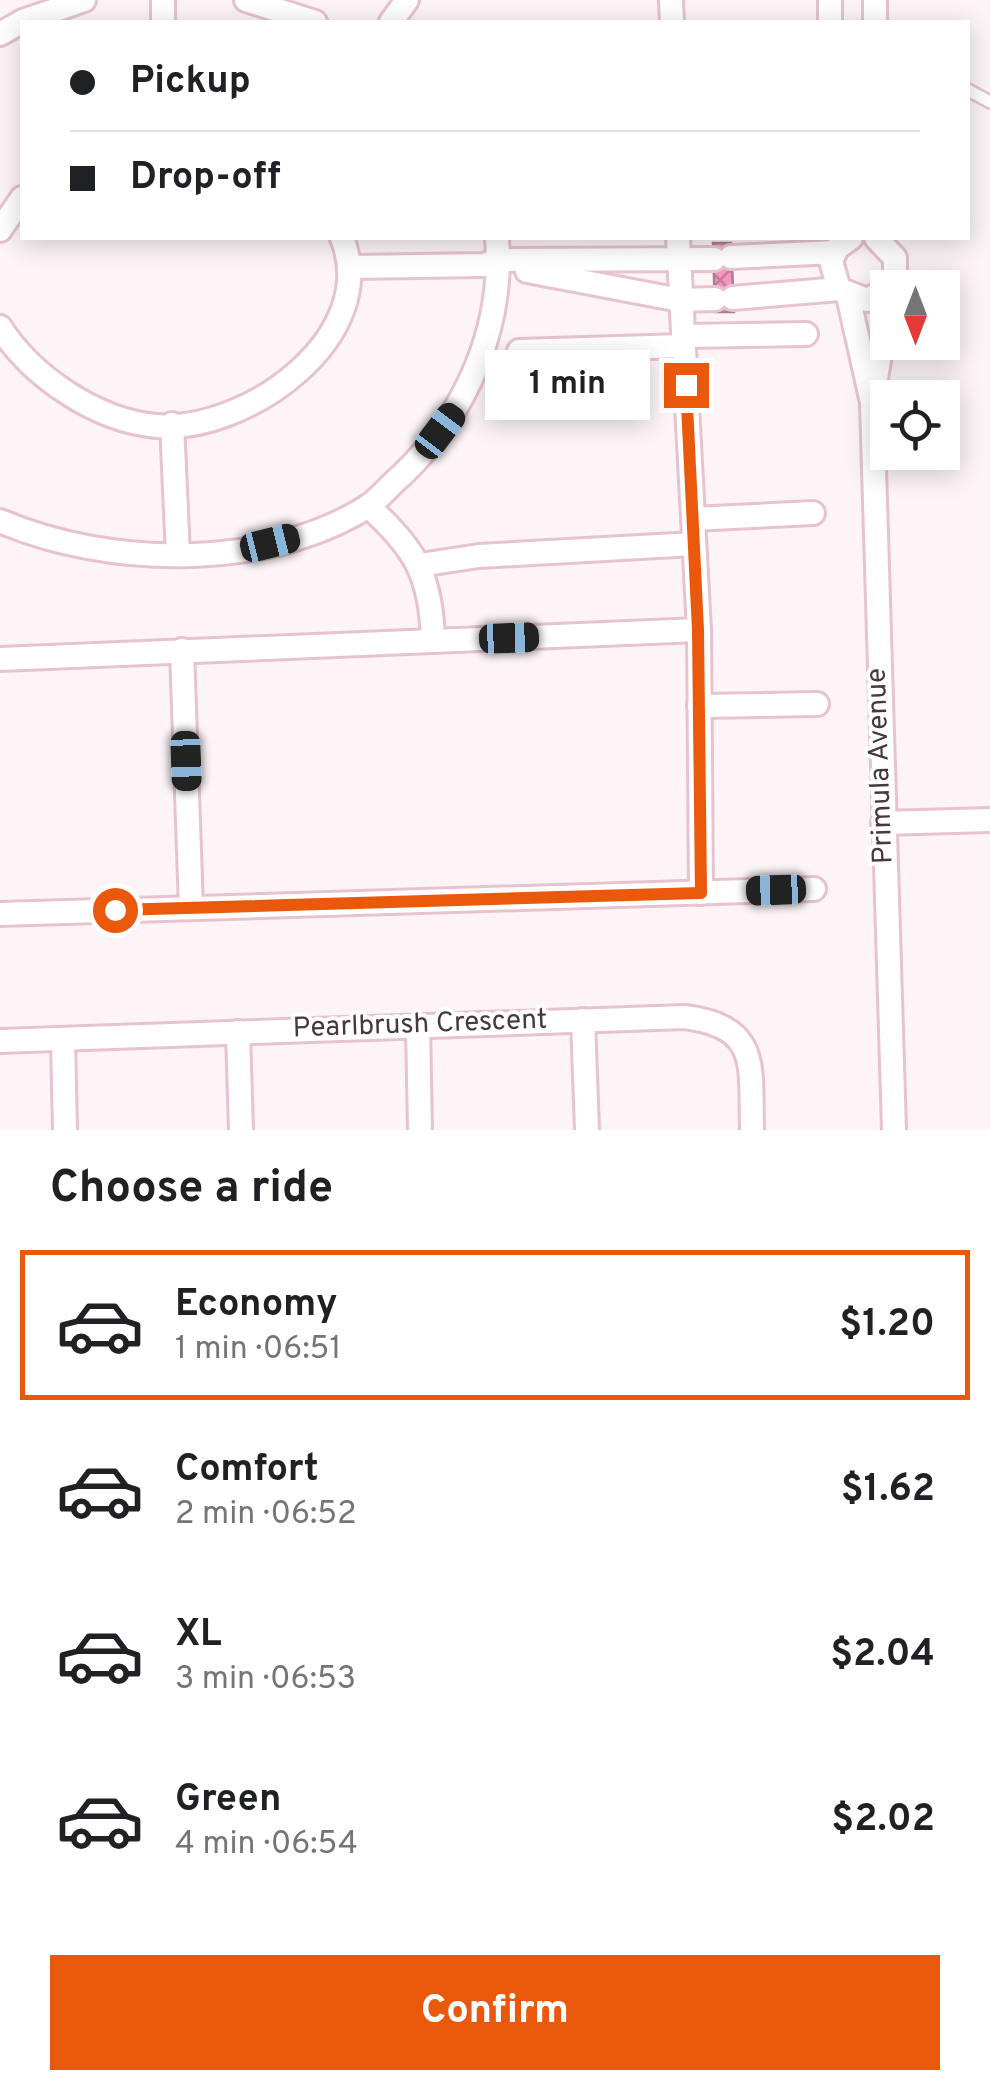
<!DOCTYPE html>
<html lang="en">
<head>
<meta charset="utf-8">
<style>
	:root { --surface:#fff; --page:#f6f6f6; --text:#202124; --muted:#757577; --line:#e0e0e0; --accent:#ea580c }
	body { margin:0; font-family:Overpass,sans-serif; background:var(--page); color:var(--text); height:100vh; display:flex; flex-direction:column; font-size:38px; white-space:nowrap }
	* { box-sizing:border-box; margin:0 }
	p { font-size:32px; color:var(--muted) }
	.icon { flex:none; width:55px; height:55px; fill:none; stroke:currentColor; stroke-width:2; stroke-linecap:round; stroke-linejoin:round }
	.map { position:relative; height:1130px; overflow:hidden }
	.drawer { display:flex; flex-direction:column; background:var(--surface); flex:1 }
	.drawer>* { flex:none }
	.guide { position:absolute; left:20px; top:20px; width:950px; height:220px; border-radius:0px; box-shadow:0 5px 25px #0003; display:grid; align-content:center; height:220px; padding:0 50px; background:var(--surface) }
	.needle { width:65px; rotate:180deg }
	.tools { position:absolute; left:870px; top:270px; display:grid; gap:20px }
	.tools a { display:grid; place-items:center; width:90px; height:90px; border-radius:0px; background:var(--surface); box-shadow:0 5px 25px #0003; font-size:50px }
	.end { position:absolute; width:45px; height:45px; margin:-22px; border:12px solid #ea580c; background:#fff; box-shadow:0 0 0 5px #fff }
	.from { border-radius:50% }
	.bubble { position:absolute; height:70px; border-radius:0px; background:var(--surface); box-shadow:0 5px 25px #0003; font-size:32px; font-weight:700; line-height:70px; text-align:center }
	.car { position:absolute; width:30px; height:60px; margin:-30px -15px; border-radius:12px; box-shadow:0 0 8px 2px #0007; background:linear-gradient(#222 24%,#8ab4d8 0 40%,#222 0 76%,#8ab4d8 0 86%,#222 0) }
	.guide b { display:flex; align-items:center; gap:35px; height:95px; font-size:38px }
	.guide b+b { border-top:2px solid var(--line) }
	.guide i { width:25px; height:25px; background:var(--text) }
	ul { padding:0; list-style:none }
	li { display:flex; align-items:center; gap:30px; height:150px; margin:0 20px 15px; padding:0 30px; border:5px solid transparent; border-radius:0px }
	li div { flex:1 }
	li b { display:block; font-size:38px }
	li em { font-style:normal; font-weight:700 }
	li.active { border-color:var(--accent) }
	li>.icon { width:90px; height:90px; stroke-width:1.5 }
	h2 { padding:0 50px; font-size:45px; line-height:120px }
	.button { display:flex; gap:20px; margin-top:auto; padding:20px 50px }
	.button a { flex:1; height:115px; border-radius:0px; background:var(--accent); color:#fff; font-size:40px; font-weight:700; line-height:115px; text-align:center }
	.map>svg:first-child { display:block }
</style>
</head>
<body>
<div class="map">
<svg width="990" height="1130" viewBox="0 0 990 1130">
	<defs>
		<pattern id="building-cross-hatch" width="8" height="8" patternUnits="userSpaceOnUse" patternTransform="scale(2.5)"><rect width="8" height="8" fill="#f495be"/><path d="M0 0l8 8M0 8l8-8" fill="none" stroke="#c77b9c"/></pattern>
	</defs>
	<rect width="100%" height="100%" fill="#fcf4f7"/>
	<path fill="url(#building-cross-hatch)" stroke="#a3828f" stroke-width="2.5" d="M 713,243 L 731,243 L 734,312 L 715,312 Z"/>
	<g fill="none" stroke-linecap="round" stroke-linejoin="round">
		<g stroke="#e7c3d1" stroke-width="16">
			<path id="service" d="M 968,90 L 990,102"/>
		</g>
		<g stroke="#e7c3d1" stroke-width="28">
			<g id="minor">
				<path d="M 163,0 L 163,22"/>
				<path d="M 246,0 L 315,22"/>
				<path d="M 671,0 L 672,22"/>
				<path d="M 830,0 L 830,22"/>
				<path d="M 875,0 L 875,22"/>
				<path d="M 391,22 L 407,0"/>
				<path d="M 0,34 L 23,21 L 84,0"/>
				<path d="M 0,230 L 22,198"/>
				<path d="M 678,238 L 699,630 L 701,893"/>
				<path d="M 851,238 L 837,248 L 831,261 L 839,289 L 867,300 L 888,289"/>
				<path d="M 876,238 L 895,258 L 895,276 L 889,288"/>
				<path d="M 731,257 L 835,252"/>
				<path d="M 352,267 L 484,265 L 498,260 L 714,259"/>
				<path d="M 527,271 L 680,300 L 715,299"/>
				<path d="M 848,296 L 871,398"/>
				<path d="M 733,298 L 839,289"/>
				<path d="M 888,308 L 872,402 L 894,1130"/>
				<path d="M 0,327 C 32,377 97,421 157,426 C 247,433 382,336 342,238"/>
				<path d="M 683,336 L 806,334"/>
				<path d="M 519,351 L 683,346"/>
				<path d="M 172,424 L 178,555"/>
				<path d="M 368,506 C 416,550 431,575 433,641"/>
				<path d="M 693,519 L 813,513"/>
				<path d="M 0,521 C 108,567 264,571 367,507 C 379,499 390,485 401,476 C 466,414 504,328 497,238"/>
				<path d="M 420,565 L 479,556 L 694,544"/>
				<path d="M 182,650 L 191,908"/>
				<path d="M 0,659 L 699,630"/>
				<path d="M 699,706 L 817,704"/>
				<path d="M 883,823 L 990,820"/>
				<path d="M 0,914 L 814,889"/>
				<path d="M 583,1020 L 587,1130"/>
				<path d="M 418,1026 L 420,1130"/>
				<path d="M 238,1032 L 241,1130"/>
				<path d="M 63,1039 L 65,1130"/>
				<path d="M 0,1041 L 685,1017 C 761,1027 750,1066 752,1130"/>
			</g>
		</g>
		<use href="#service" stroke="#fff" stroke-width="11"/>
		<use href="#minor" stroke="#fff" stroke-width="22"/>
	</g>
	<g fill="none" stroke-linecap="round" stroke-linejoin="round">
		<path stroke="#ea580c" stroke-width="12" d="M 115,910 L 701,893 L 698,630 L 686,385"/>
	</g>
	<g text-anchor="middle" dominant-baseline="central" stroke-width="8" stroke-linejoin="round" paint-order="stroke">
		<g font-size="28" fill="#46383e" stroke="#fff">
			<text transform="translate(881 766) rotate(-92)">Primula Avenue</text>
			<text transform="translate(420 1025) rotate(-2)">Pearlbrush Crescent</text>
		</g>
	</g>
</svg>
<div class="tools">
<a><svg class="needle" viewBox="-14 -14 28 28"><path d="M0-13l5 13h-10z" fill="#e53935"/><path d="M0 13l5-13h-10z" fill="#757577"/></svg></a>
<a><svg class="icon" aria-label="locate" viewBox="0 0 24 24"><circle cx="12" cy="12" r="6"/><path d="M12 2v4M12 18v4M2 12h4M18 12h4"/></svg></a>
</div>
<i class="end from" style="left:115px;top:910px"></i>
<i class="end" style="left:686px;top:385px"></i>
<div class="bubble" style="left:485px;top:350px;width:165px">1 min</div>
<i class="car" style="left:440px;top:431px;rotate:37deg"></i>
<i class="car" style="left:270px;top:543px;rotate:76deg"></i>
<i class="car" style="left:509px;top:638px;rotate:88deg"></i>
<i class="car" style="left:186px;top:761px;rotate:178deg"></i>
<i class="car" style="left:776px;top:890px;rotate:268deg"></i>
<div class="guide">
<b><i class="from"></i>Pickup</b>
<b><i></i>Drop-off</b>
</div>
</div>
<section class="drawer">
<h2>Choose a ride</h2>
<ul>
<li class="active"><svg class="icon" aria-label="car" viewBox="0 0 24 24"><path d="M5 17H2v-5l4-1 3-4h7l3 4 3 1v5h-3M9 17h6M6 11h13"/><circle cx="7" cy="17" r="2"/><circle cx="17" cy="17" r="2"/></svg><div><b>Economy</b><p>1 min · 06:51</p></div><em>$1.20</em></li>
<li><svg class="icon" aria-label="car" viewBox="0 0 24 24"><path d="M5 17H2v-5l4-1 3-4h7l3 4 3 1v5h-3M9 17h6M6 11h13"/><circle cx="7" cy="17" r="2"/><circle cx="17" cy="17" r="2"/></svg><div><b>Comfort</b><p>2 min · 06:52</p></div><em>$1.62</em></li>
<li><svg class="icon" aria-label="car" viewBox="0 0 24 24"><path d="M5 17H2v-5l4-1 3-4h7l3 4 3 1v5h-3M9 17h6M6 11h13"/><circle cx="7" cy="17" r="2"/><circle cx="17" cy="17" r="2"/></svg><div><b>XL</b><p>3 min · 06:53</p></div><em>$2.04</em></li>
<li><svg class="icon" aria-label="car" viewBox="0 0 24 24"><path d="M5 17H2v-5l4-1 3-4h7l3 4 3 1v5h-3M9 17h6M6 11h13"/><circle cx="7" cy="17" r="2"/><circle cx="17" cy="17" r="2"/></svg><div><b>Green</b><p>4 min · 06:54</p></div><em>$2.02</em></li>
</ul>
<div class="button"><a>Confirm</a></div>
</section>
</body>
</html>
